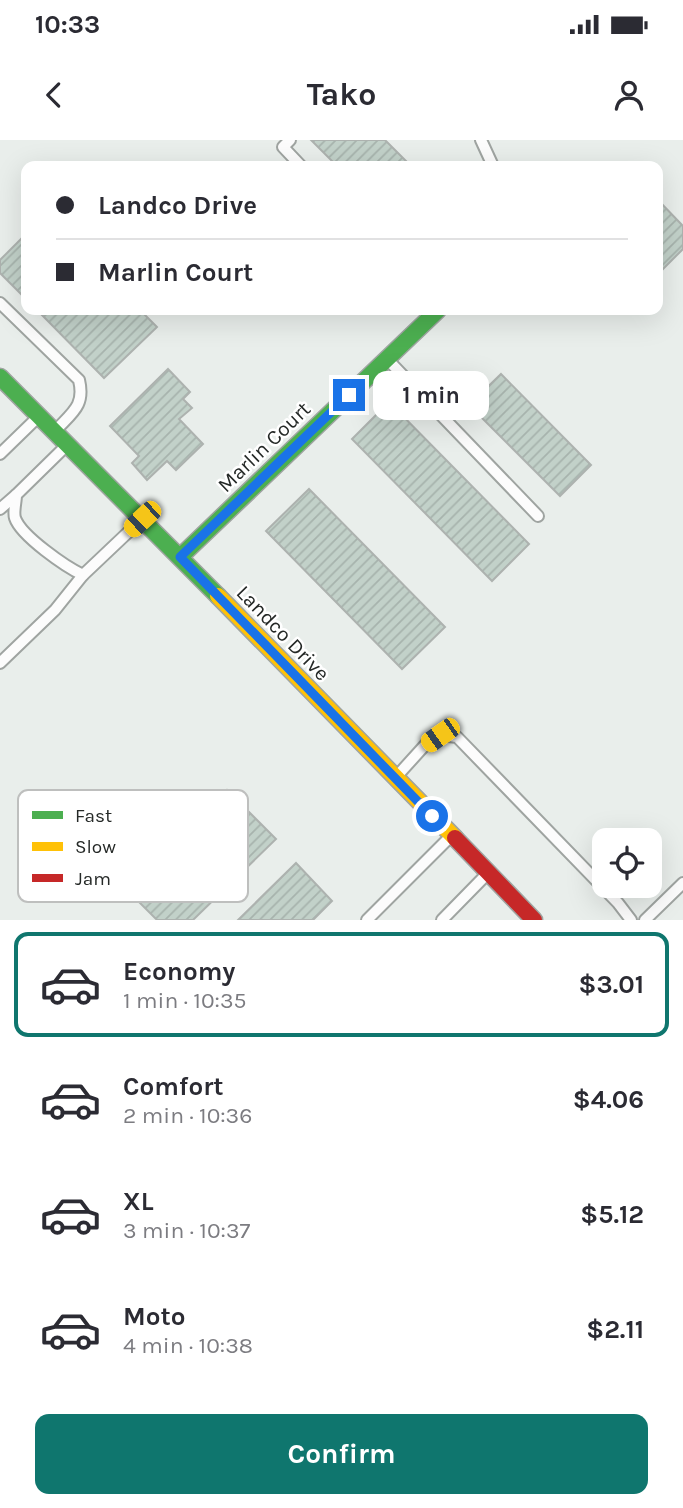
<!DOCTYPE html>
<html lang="en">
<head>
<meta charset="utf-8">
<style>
	:root { --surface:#fff; --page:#f2f2f3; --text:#2b2b33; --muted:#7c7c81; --line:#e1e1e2; --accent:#0f766e }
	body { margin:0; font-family:Karla,sans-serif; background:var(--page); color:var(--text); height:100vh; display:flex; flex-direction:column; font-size:26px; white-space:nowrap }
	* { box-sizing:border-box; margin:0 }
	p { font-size:23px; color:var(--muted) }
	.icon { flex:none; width:38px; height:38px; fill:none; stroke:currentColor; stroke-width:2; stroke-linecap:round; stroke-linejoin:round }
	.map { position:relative; height:780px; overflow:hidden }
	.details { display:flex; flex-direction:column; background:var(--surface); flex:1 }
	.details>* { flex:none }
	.top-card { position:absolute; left:21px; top:21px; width:642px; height:154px; border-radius:14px; box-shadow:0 7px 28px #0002; display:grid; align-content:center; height:154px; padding:0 35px; background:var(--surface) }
	.fabs { position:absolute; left:592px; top:688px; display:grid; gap:14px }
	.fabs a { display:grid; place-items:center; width:70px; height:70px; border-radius:14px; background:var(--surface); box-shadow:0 7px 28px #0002; font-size:35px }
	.end { position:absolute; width:32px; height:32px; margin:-16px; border:9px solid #1a73e8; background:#fff; box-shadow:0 0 0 4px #fff }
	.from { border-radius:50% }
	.bubble { position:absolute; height:49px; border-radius:14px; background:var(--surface); box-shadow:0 7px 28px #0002; font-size:23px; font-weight:700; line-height:49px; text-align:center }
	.car { position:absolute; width:21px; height:42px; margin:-21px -10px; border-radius:9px; box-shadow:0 0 5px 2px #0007; background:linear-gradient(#f5c518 24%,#345 0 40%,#f5c518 0 76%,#345 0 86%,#f5c518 0) }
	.top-card b { display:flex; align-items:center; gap:24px; height:66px; font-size:26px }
	.top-card b+b { border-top:2px solid var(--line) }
	.top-card i { width:18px; height:18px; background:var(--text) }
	ul { padding:12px 0 0; list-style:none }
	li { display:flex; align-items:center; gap:21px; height:105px; margin:0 14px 10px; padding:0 21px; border:4px solid transparent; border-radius:14px }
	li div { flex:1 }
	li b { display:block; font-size:26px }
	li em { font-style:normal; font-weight:700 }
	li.selected { border-color:var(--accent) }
	li>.icon { width:63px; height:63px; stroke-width:1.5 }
	.primary-button { display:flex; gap:14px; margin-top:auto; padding:14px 35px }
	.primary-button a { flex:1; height:80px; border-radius:14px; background:var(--accent); color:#fff; font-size:28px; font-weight:700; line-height:80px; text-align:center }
	.status { display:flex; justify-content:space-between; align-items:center; height:49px; padding:0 35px; background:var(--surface); direction:ltr }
	.status svg { height:19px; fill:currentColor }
	header { display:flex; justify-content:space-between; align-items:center; height:91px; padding:0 35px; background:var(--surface); font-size:32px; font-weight:700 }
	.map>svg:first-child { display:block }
</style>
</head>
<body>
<div class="status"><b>10:33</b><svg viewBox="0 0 49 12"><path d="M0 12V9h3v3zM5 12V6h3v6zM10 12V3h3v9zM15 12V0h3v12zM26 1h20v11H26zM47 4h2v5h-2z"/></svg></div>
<header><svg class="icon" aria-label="back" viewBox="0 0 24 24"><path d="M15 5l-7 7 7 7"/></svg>Tako<svg class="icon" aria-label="person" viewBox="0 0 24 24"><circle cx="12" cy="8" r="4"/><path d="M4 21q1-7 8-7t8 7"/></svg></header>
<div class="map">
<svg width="683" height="780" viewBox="0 0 683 780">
	<defs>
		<pattern id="building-hatch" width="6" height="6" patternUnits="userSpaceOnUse" patternTransform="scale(1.75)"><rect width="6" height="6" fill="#c2d1c9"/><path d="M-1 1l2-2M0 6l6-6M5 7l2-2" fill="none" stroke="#a7b3ad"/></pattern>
	</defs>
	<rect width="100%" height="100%" fill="#e9eeeb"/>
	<g fill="url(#building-hatch)" stroke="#adb2af" stroke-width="2">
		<path d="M 311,0 L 385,0 L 411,26 L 337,26 Z"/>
		<path d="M 658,60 L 683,86 L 683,109 L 658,134 Z"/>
		<path d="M 26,94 L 26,159 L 0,133 L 0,120 Z"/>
		<path d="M 37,170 L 140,170 L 157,187 L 104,238 Z"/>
		<path d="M 168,229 L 190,252 L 183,259 L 192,268 L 179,279 L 203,304 L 176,330 L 167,321 L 147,340 L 132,323 L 139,316 L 110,286 Z"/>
		<path d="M 501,234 L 591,325 L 560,356 L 469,265 Z"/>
		<path d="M 389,262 L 529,404 L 492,441 L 352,299 Z"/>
		<path d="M 309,349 L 445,487 L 402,529 L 266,391 Z"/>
		<path d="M 227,650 L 276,699 L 193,780 L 157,780 L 127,750 Z"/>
		<path d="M 296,723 L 332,761 L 313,780 L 238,780 Z"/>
	</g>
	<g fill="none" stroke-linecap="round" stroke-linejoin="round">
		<g stroke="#9fa4a1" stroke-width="14">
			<g id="lane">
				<path d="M 290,0 L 283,7 L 301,26"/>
				<path d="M 481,0 L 493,26"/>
				<path d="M 0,163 L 79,240 C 85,265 73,272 57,289"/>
				<path d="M 389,221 L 538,376"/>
				<path d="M 65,307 L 16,355 C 16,362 13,372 15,378 C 21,396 66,427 83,435 L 140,381"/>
				<path d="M 0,314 L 37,278"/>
				<path d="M 0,369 L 16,355"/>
				<path d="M 0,523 L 55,470 L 83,435"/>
				<path d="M 397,636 L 426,604 L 440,595 L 457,597 L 618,763 L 631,780"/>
				<path d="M 367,780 L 449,698"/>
				<path d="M 442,780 L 486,735"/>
				<path d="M 645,780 L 683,743"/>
			</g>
		</g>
		<g stroke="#9fa4a1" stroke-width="19">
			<g id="fast">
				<path d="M 0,237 L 218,456"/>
				<path d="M 180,417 L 438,170"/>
			</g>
		</g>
		<g stroke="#9fa4a1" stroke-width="19">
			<path id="slow" d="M 218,456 L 455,698"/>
		</g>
		<g stroke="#9fa4a1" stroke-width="19">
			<path id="jam" d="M 455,698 L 534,780"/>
		</g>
		<use href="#lane" stroke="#fcfcfc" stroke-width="10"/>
		<use href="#fast" stroke="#4caf50" stroke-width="16"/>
		<use href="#slow" stroke="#ffc107" stroke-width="16"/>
		<use href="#jam" stroke="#c62828" stroke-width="16"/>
	</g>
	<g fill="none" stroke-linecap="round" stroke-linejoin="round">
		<path stroke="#1a73e8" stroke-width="9" d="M 349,255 L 180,417 L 432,676"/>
	</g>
	<g text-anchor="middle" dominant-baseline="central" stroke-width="5" stroke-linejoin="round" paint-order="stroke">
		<g font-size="21" fill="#252927" stroke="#fff">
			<text transform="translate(264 307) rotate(-44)">Marlin Court</text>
			<text transform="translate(283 493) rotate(46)">Landco Drive</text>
		</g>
	</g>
	<rect x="18" y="650" width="230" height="112" rx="10" fill="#fff" stroke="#bebfbe" stroke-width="2"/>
	<rect x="32" y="671" width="31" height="8" fill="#4caf50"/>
	<rect x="32" y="702" width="31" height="9" fill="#ffc107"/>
	<rect x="32" y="734" width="31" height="8" fill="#c62828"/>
	<g font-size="19" fill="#252927">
		<text x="75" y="682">Fast</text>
		<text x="75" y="713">Slow</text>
		<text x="75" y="745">Jam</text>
	</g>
</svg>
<div class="fabs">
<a><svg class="icon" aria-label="locate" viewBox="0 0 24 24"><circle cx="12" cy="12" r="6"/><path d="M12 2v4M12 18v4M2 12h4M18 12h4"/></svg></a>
</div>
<i class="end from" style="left:432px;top:676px"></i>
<i class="end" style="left:349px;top:255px"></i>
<div class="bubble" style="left:373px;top:231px;width:116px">1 min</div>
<i class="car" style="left:142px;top:379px;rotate:227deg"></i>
<i class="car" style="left:440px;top:595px;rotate:235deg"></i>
<div class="top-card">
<b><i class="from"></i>Landco Drive</b>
<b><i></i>Marlin Court</b>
</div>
</div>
<section class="details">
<ul>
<li class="selected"><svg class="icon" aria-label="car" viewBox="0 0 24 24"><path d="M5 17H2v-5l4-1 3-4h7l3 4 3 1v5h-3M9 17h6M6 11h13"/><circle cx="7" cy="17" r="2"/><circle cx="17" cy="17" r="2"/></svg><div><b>Economy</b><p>1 min · 10:35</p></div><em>$3.01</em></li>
<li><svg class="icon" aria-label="car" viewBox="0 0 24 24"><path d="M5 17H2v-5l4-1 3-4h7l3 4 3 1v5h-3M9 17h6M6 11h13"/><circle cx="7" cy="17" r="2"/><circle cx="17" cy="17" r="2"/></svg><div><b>Comfort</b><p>2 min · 10:36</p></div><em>$4.06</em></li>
<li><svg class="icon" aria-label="car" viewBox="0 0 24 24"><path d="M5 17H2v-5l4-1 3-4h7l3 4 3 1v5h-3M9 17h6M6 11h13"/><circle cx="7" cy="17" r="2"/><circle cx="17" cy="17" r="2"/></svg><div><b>XL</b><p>3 min · 10:37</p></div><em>$5.12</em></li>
<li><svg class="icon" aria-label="car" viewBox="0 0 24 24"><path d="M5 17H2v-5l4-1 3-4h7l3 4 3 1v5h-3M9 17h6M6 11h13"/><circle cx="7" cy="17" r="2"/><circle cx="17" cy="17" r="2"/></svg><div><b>Moto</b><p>4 min · 10:38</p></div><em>$2.11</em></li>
</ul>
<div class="primary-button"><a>Confirm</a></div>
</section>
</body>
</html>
